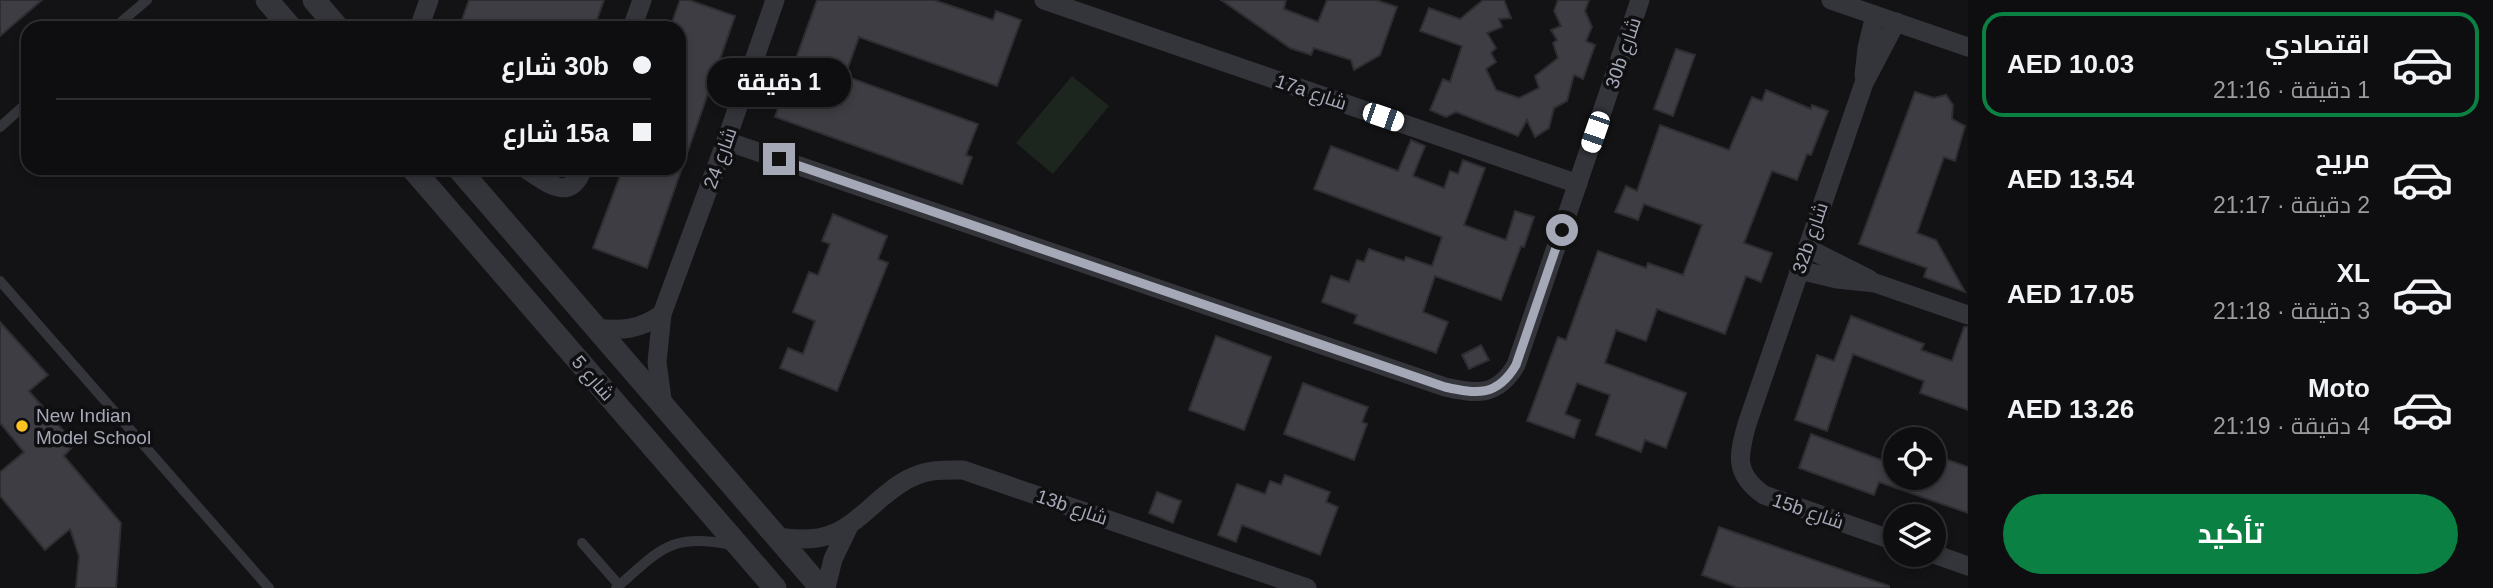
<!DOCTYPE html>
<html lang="ar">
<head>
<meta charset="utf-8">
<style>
	:root { --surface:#0e0e10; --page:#171719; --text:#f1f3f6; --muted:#9b9c9f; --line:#2e2e30; --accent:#0b8043 }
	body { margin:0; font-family:Arial,Cairo,sans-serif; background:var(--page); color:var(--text); direction:rtl; height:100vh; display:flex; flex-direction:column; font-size:26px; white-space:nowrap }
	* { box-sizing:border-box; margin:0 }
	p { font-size:23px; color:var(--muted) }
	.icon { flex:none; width:38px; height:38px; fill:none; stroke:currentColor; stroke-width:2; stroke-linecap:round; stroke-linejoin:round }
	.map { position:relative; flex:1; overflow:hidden; direction:ltr }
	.details { display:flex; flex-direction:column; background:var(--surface); width:525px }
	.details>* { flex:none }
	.top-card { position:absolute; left:21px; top:21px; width:665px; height:154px; border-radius:21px; box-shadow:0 4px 10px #0003,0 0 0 2px var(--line); direction:rtl; display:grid; align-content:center; height:154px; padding:0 35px; background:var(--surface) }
	.buttons { position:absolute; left:1883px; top:427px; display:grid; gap:14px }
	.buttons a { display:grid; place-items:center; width:63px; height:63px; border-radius:50%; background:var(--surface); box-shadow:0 4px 10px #0003,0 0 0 2px var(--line); font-size:35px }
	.end { position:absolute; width:32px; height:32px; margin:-16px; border:9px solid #a4a8b7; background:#111; box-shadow:0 0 0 4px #111 }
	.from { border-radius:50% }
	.bubble { position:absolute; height:49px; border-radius:24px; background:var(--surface); box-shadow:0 4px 10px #0003,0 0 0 2px var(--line); font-size:23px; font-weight:700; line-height:49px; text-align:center; direction:rtl }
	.car { position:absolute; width:21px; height:42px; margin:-21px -10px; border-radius:9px; box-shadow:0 0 5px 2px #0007; background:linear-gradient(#fff 24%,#345 0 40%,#fff 0 76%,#345 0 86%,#fff 0) }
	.top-card b { display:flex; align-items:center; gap:24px; height:66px; font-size:26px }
	.top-card b+b { border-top:2px solid var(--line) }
	.top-card i { width:18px; height:18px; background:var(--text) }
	ul { padding:12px 0 0; list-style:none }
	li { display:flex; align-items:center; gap:21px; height:105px; margin:0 14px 10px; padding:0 21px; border:4px solid transparent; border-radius:21px }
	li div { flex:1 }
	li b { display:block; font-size:26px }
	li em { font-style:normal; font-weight:700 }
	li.selected { border-color:var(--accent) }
	li>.icon { width:63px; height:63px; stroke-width:1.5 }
	.cta { display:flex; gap:14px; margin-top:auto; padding:14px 35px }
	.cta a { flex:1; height:80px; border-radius:42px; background:var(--accent); color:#fff; font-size:28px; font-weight:700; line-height:80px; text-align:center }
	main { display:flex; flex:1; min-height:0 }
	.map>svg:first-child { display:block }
</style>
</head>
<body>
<main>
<section class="details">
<ul>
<li class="selected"><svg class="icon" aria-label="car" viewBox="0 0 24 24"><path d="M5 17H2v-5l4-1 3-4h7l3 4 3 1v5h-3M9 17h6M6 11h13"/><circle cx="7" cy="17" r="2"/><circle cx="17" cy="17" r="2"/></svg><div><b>اقتصادي</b><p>1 دقيقة · 21:16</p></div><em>AED 10.03</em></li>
<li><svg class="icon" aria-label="car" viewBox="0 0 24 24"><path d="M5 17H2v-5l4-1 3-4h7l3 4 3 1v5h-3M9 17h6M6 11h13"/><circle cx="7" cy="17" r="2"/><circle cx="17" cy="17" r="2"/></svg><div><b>مريح</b><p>2 دقيقة · 21:17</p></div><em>AED 13.54</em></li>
<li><svg class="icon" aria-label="car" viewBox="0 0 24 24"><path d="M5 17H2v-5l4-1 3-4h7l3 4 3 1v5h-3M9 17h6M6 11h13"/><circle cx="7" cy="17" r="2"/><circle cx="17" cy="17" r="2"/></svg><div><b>XL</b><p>3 دقيقة · 21:18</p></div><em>AED 17.05</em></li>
<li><svg class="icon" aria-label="car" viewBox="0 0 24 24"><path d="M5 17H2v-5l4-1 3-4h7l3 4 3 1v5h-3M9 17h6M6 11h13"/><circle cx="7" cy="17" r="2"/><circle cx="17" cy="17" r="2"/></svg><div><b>Moto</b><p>4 دقيقة · 21:19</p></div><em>AED 13.26</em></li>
</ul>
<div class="cta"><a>تأكيد</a></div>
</section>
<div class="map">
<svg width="1968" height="588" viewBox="0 0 1968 588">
	<rect width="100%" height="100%" fill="#131315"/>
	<path fill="#1d251f" d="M 1072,76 L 1109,106 L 1053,174 L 1016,143 Z"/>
	<g fill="#3e3d43" stroke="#2e2d31" stroke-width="2">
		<path d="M 0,0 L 42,0 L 0,36 Z"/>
		<path d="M 469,0 L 604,0 L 594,28 L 459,28 Z"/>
		<path d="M 680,0 L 689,0 L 735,16 L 647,268 L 593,248 L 623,168 L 679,168 L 679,28 L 670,28 Z"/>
		<path d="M 817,0 L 934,0 L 993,20 L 996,11 L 1021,20 L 997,86 L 859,37 L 845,76 L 978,124 L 966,155 L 972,157 L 962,184 L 775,117 Z"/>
		<path d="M 1221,0 L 1286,0 L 1284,9 L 1318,22 L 1327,0 L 1376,0 L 1397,7 L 1380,55 L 1354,70 L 1351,60 L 1314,48 L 1311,55 L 1290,48 Z"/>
		<path d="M 1483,0 L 1504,0 L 1511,18 L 1499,19 L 1502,27 L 1487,33 L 1496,48 L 1491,53 L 1496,62 L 1486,69 L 1496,90 L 1519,98 L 1539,88 L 1535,76 L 1558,58 L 1553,43 L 1557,40 L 1551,30 L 1561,26 L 1554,11 L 1558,0 L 1589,0 L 1585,11 L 1592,27 L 1586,41 L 1595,45 L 1583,79 L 1574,75 L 1567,101 L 1554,108 L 1549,128 L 1535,137 L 1527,120 L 1518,136 L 1456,112 L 1446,117 L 1430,110 L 1443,79 L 1450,82 L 1462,46 L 1420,31 L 1429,8 L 1460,19 Z"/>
		<path d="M 1676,49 L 1695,55 L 1673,116 L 1654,109 Z"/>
		<path d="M 1766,90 L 1811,109 L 1812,105 L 1828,111 L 1811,155 L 1807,154 L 1797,180 L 1772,171 L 1761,199 L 1744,243 L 1772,253 L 1761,282 L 1746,276 L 1725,334 L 1657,309 L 1646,341 L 1616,330 L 1605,363 L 1686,393 L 1666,448 L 1645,440 L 1641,452 L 1596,435 L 1610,395 L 1577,383 L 1565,414 L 1580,420 L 1574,438 L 1527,421 L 1558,337 L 1566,340 L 1598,251 L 1646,268 L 1648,263 L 1683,275 L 1702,225 L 1644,204 L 1638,220 L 1615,212 L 1626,186 L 1637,191 L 1660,125 L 1729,150 L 1752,97 L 1762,101 Z"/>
		<path d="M 1915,92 L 1934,98 L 1946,95 L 1953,105 L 1952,119 L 1965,126 L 1955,161 L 1944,157 L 1917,233 L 1936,240 L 1965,292 L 1924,277 L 1927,268 L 1859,244 Z"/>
		<path d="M 1411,140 L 1425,146 L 1413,176 L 1444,188 L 1450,171 L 1458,174 L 1463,160 L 1485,168 L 1464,225 L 1506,240 L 1515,211 L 1534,217 L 1524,247 L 1521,246 L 1501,300 L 1435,276 L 1423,312 L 1448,322 L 1436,353 L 1354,323 L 1357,315 L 1322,302 L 1331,276 L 1349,282 L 1357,260 L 1364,262 L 1369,249 L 1404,261 L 1406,257 L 1432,266 L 1442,237 L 1314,189 L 1331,146 L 1398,171 Z"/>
		<path d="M 833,214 L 887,236 L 878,259 L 888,263 L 837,391 L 780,368 L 788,348 L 803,354 L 815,321 L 793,312 L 809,272 L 818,275 L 830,244 L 822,241 Z"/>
		<path d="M 1851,316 L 1924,344 L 1921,350 L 1952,361 L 1964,327 L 1968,327 L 1968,410 L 1920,393 L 1924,381 L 1853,354 L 1827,431 L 1795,420 L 1817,355 L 1834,361 Z"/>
		<path d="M 0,322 L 48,375 L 29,391 L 75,444 L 64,456 L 121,523 L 116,588 L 76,588 L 79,556 L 70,529 L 45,550 L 0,496 L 0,472 L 24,452 L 0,423 Z"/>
		<path d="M 1216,336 L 1271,357 L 1244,430 L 1189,410 Z"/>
		<path d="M 1481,345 L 1489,360 L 1469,369 L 1462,355 Z"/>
		<path d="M 1303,383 L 1368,407 L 1362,422 L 1367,424 L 1354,460 L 1284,434 Z"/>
		<path d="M 1811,434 L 1895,465 L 1895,478 L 1934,478 L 1934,455 L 1968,467 L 1968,513 L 1879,482 L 1874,495 L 1799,468 Z"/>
		<path d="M 1285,475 L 1330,492 L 1326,502 L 1338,507 L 1320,555 L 1242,525 L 1236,542 L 1218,535 L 1237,484 L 1265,494 L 1270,481 L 1281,485 Z"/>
		<path d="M 1157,492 L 1181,501 L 1173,523 L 1149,513 Z"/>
		<path d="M 1719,527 L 1889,586 L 1889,588 L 1738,588 L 1702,575 Z"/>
	</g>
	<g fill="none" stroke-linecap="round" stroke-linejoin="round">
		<g stroke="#34353b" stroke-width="10">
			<path d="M 114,28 L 147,0"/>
			<path d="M 0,127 L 28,102"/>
			<path d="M 0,281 L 269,588"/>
			<path d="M 582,543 L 619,585"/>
			<path d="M 616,588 C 660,550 670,532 732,545"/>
		</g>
		<g stroke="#34353b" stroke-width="19">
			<path d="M 1044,0 L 1578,184"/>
			<path d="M 1831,0 L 1968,47"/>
			<path d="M 419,28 L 429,0"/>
			<path d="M 632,28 L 642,0"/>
			<path d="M 1864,75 L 1867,48 L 1875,15"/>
			<path d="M 726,141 L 1445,387 C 1477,394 1497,397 1516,365 L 1640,0"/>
			<path d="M 524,168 C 545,181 570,205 583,168"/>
			<path d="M 1807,248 L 1869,279"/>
			<path d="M 1799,270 L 1837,279 L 1875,283 L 1968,315"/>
			<path d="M 595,328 C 622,331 639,330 662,314"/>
			<path d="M 663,406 L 657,362 L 662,314 L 726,141 L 775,0"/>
			<path d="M 777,537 C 828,545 843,532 879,500 C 890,491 901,481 915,476 C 930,469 947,470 963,470 L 1307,588"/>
			<path d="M 1895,541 L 1764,495 C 1734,474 1738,456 1747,424 L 1864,83 L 1896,22"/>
			<path d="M 1934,554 L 1968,566"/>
			<path d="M 826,588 L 833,559 L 848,528"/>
		</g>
		<g stroke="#34353b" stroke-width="23">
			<path d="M 267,0 L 291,28"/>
			<path d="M 314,0 L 338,28"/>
			<path d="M 412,168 L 775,588"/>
			<path d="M 458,168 L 821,588"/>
		</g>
	</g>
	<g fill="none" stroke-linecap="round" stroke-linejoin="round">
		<path stroke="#a4a8b7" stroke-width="9" d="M 779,159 L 1445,387 C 1477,394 1497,397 1516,365 L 1562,230"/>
	</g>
	<circle fill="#fec323" stroke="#0f0e10" stroke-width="2.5" cx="22" cy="426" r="7"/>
	<g text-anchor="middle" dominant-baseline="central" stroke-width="7" stroke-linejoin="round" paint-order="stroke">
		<g font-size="19" fill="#a4a8b7" stroke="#0f0e10">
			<text transform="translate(1623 53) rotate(-71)">30b شارع</text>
			<text transform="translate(1311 92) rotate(19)">17a شارع</text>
			<text transform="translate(720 158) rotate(-70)">شارع 24</text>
			<text transform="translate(1810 238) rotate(-71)">32b شارع</text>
			<text transform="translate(593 378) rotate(49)">شارع 5</text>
			<text transform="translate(1072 507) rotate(19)">13b شارع</text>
			<text transform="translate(1808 511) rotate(19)">15b شارع</text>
		</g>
		<g font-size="19" fill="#a4a8b7" stroke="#0f0e10" text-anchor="start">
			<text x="36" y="415">New Indian<tspan x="36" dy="22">Model School</tspan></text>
		</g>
	</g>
</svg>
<div class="buttons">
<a><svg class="icon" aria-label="locate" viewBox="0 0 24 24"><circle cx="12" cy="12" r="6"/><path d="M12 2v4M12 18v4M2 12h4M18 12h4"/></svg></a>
<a><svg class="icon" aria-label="layers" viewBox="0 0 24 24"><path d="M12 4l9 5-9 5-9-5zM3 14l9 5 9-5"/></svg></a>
</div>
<i class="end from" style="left:1562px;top:230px"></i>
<i class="end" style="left:779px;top:159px"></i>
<div class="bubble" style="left:707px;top:58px;width:144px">1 دقيقة</div>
<i class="car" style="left:1383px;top:117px;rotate:109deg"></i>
<i class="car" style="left:1595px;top:132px;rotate:199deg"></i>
<div class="top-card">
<b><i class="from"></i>30b شارع</b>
<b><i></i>15a شارع</b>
</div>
</div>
</main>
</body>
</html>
